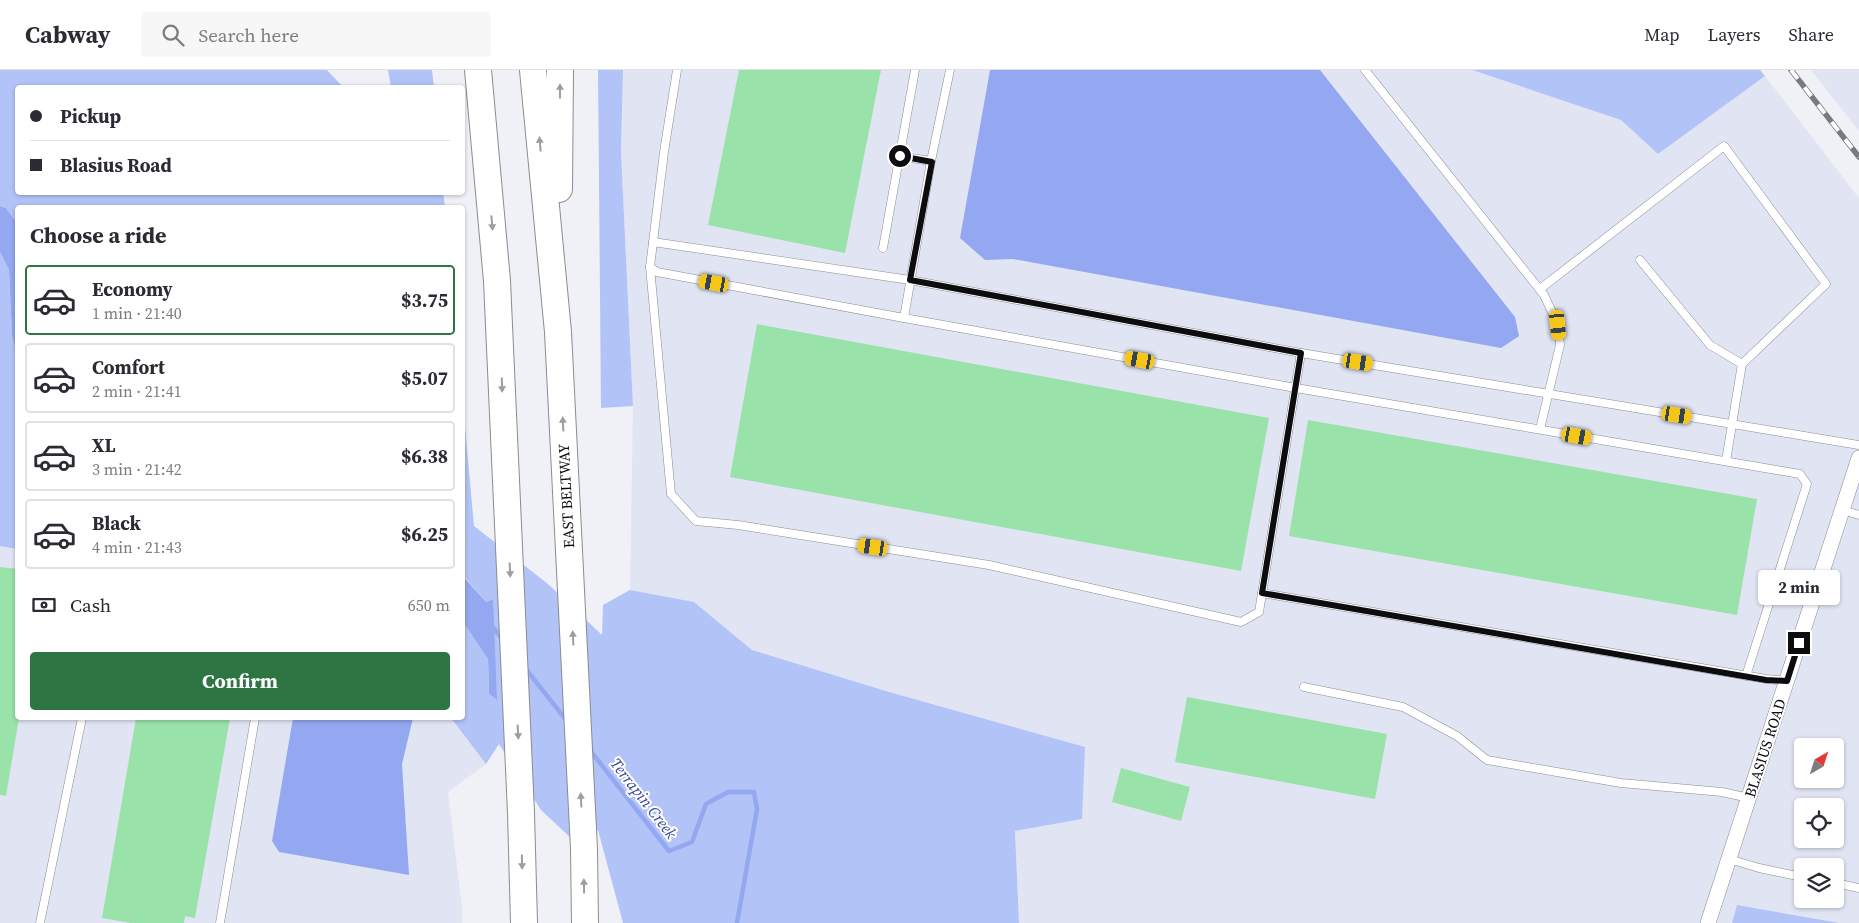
<!DOCTYPE html>
<html lang="en">
<head>
<meta charset="utf-8">
<style>
	:root { --surface:#fff; --page:#f7f7f7; --text:#2b2b33; --muted:#7c7c81; --line:#e1e1e2; --accent:#2d7542 }
	body { margin:0; font-family:"Source Serif 4",serif; background:var(--page); color:var(--text); height:100vh; display:flex; flex-direction:column; font-size:19px; white-space:nowrap }
	* { box-sizing:border-box; margin:0 }
	p { font-size:16px; color:var(--muted) }
	.icon { flex:none; width:28px; height:28px; fill:none; stroke:currentColor; stroke-width:2; stroke-linecap:round; stroke-linejoin:round }
	.map { position:relative; flex:1; overflow:hidden }
	.side { position:absolute; left:15px; top:135px; width:450px; height:515px; display:flex; flex-direction:column; background:var(--surface); border-radius:5px; box-shadow:0 1px 4px #0004 }
	.side>* { flex:none }
	.hud { position:absolute; left:15px; top:15px; width:450px; height:110px; border-radius:5px; box-shadow:0 1px 4px #0004; display:grid; align-content:center; height:110px; padding:0 15px; background:var(--surface) }
	.needle { width:32px; rotate:39deg }
	.tools { position:absolute; left:1794px; top:668px; display:grid; gap:10px }
	.tools a { display:grid; place-items:center; width:50px; height:50px; border-radius:5px; background:var(--surface); box-shadow:0 1px 4px #0004; font-size:25px }
	.end { position:absolute; width:22px; height:22px; margin:-11px; border:6px solid #0c0d0f; background:#fff; box-shadow:0 0 0 2px #fff }
	.from { border-radius:50% }
	.bubble { position:absolute; height:35px; border-radius:5px; background:var(--surface); box-shadow:0 1px 4px #0004; font-size:16px; font-weight:700; line-height:35px; text-align:center }
	.car { position:absolute; width:15px; height:30px; margin:-15px -8px; border-radius:6px; box-shadow:0 0 4px 1px #0007; background:linear-gradient(#f5c518 24%,#345 0 40%,#f5c518 0 76%,#345 0 86%,#f5c518 0) }
	.hud b { display:flex; align-items:center; gap:18px; height:48px; font-size:19px }
	.hud b+b { border-top:1px solid var(--line) }
	.hud i { width:12px; height:12px; background:var(--text) }
	ul { padding:0; list-style:none }
	li { display:flex; align-items:center; gap:15px; height:70px; margin:0 10px 8px; padding:0 5px; border:2px solid var(--line); border-radius:5px }
	li div { flex:1 }
	li b { display:block; font-size:19px }
	li em { font-style:normal; font-weight:700 }
	li.current { border-color:var(--accent) }
	li>.icon { width:45px; height:45px; stroke-width:1.5 }
	h2 { padding:0 15px; font-size:22px; line-height:60px }
	.pay { display:flex; align-items:center; gap:12px; height:55px; padding:0 15px; font-size:19px }
	.pay p { margin-inline-start:auto }
	.cta { display:flex; gap:10px; margin-top:auto; padding:10px 15px }
	.cta a { flex:1; height:58px; border-radius:5px; background:var(--accent); color:#fff; font-size:20px; font-weight:700; line-height:58px; text-align:center }
	header { display:flex; align-items:center; gap:30px; box-sizing:border-box; height:70px; padding:0 25px; background:var(--surface); border-bottom:1px solid var(--line) }
	header strong { font-size:24px }
	nav { display:flex; gap:28px; margin-inline-start:auto; font-size:18px }
	.search { width:350px; height:45px; background:var(--page); display:flex; align-items:center; gap:12px; box-sizing:border-box; padding:0 18px; border-radius:5px; color:var(--muted); font-size:19px }
	.map>svg:first-child { display:block }
</style>
</head>
<body>
<header>
<strong>Cabway</strong>
<div class="search"><svg class="icon" aria-label="search" viewBox="0 0 24 24"><circle cx="10" cy="10" r="6"/><path d="M15 15l6 6"/></svg>Search here</div>
<nav><a>Map</a><a>Layers</a><a>Share</a></nav>
</header>
<div class="map">
<svg width="1859" height="853" viewBox="0 0 1859 853">
	<rect width="100%" height="100%" fill="#eff1f7"/>
	<g fill="#e1e5f3" fill-rule="evenodd">
		<path d="M 623,0 L 1472,0 L 1621,50 L 1658,84 L 1765,6 L 1859,128 L 1859,853 L 1840,853 L 1738,835 L 1732,853 L 1019,853 L 1015,761 L 1082,749 L 889,622 L 752,580 L 694,532 L 630,520 L 633,336 L 621,82 ZM 1802,676 L 1835,676 L 1835,709 L 1802,709 ZM 1802,736 L 1835,736 L 1835,769 L 1802,769 ZM 1802,796 L 1835,796 L 1835,829 L 1802,829 Z"/>
		<path d="M 1811,0 L 1859,0 L 1859,61 Z"/>
		<path d="M 0,476 L 17,479 L 18,648 L 451,648 L 486,694 L 448,722 L 462,837 L 462,853 L 0,853 Z"/>
	</g>
	<g fill="#b2c3f7">
		<path d="M 0,0 L 327,0 L 343,17 L 18,18 L 18,122 L 443,122 L 445,137 L 18,138 L 17,153 L 6,138 L 0,136 Z"/>
		<path d="M 388,0 L 432,0 L 434,17 L 391,17 Z"/>
		<path d="M 598,0 L 623,0 L 621,82 L 633,336 L 601,338 Z"/>
		<path d="M 1472,0 L 1760,0 L 1765,6 L 1658,84 L 1621,50 Z"/>
		<path d="M 0,182 L 9,200 L 12,266 L 17,285 L 17,479 L 0,476 Z"/>
		<path d="M 463,335 L 474,456 L 548,514 L 602,565 L 603,535 L 630,520 L 694,532 L 752,580 L 889,622 L 1085,677 L 1082,749 L 1015,761 L 1019,853 L 623,853 L 598,760 L 572,769 L 541,740 L 499,674 L 486,694 L 451,648 L 462,648 L 463,552 L 488,589 L 489,623 L 493,529 L 486,532 L 463,505 Z"/>
		<path d="M 1737,835 L 1840,853 L 1732,853 Z"/>
	</g>
	<g fill="#93a8f0">
		<path d="M 990,0 L 1320,0 L 1515,247 L 1519,266 L 1501,278 L 1013,189 L 985,190 L 960,168 Z"/>
		<path d="M 0,136 L 6,138 L 17,153 L 17,285 L 12,266 L 9,200 L 0,182 Z"/>
		<path d="M 462,505 L 486,532 L 493,529 L 497,630 L 489,623 L 488,589 L 463,552 Z"/>
		<path d="M 293,648 L 413,648 L 402,694 L 409,805 L 279,782 L 272,771 Z"/>
	</g>
	<g fill="none" stroke-linecap="round" stroke-linejoin="round">
		<g stroke="#93a8f0" stroke-width="4.5">
			<path d="M 491,555 L 504,571"/>
			<path d="M 525,598 L 567,651"/>
			<path d="M 589,679 L 669,781 L 692,772 L 706,734 L 728,722 L 754,722 L 757,739 L 737,853"/>
		</g>
	</g>
	<g fill="#99e2a9">
		<path d="M 739,0 L 881,0 L 845,183 L 708,155 Z"/>
		<path d="M 757,254 L 1269,348 L 1241,501 L 730,407 Z"/>
		<path d="M 1308,350 L 1757,429 L 1737,545 L 1289,466 Z"/>
		<path d="M 0,497 L 18,499 L 18,648 L 19,648 L 6,726 L 0,725 Z"/>
		<path d="M 1187,627 L 1387,664 L 1375,729 L 1175,692 Z"/>
		<path d="M 136,648 L 230,648 L 195,848 L 185,846 L 184,853 L 131,853 L 102,848 Z"/>
		<path d="M 1121,698 L 1190,717 L 1181,751 L 1112,732 Z"/>
	</g>
	<g fill="none" stroke-linecap="round" stroke-linejoin="round">
		<g stroke="#8a8c91" stroke-width="9">
			<g id="lane">
				<path d="M 677,0 L 664,82 L 650,197 L 657,202 L 904,248 L 931,91 L 950,0"/>
				<path d="M 1365,0 L 1544,225 L 1558,255 L 1560,275 L 1540,359"/>
				<path d="M 899,86 L 931,91"/>
				<path d="M 653,172 L 910,210 L 1301,283 L 1859,375"/>
				<path d="M 883,178 L 915,0"/>
				<path d="M 1640,190 L 1710,275 L 1742,294"/>
				<path d="M 650,197 L 671,424 L 696,451 L 738,455 L 989,495 L 1241,552 L 1259,542 L 1301,283"/>
				<path d="M 1540,219 L 1724,76 L 1826,214 L 1742,294 L 1726,391"/>
				<path d="M 904,248 L 1296,318 L 1800,404 L 1807,414 L 1746,606"/>
				<path d="M 1842,440 L 1859,445"/>
				<path d="M 1262,523 L 1766,609 L 1787,611"/>
				<path d="M 1304,617 L 1403,637 L 1457,666 L 1487,690 L 1621,713 L 1722,722 L 1749,728"/>
				<path d="M 1729,789 L 1759,798 L 1802,807"/>
				<path d="M 1835,813 L 1859,818"/>
				<path d="M 40,853 L 82,648"/>
				<path d="M 220,853 L 255,648"/>
			</g>
		</g>
		<g stroke="#8a8c91" stroke-width="16">
			<path id="street" d="M 1708,853 L 1859,388"/>
		</g>
		<g stroke="#8a8c91" stroke-width="28">
			<g id="highway">
				<path d="M 478,0 L 497,211 L 521,743 L 524,853"/>
				<path d="M 533,0 L 558,262 L 584,779 L 585,853"/>
				<path d="M 559,119 L 560,0"/>
			</g>
		</g>
		<use href="#lane" stroke="#fff" stroke-width="8"/>
		<use href="#street" stroke="#fff" stroke-width="15"/>
		<use href="#highway" stroke="#fff" stroke-width="26"/>
		<g stroke="#787a7e" stroke-width="5.5">
			<path id="rail" d="M 1791,0 L 1859,87"/>
		</g>
		<use href="#rail" stroke="#fff" stroke-width="4" stroke-dasharray="11" stroke-linecap="butt"/>
	</g>
	<defs><path id="oneway-solid" d="M-6-.8H1V-3.2L6.5 0L1 3.2V.8H-6Z" transform="scale(1.25)"/></defs>
	<g fill="#9e9e9f">
		<use href="#oneway-solid" transform="translate(560 21) rotate(-90)"/>
		<use href="#oneway-solid" transform="translate(540 74) rotate(-95)"/>
		<use href="#oneway-solid" transform="translate(492 153) rotate(85)"/>
		<use href="#oneway-solid" transform="translate(502 315) rotate(88)"/>
		<use href="#oneway-solid" transform="translate(563 354) rotate(-93)"/>
		<use href="#oneway-solid" transform="translate(510 500) rotate(87)"/>
		<use href="#oneway-solid" transform="translate(573 568) rotate(-93)"/>
		<use href="#oneway-solid" transform="translate(518 662) rotate(87)"/>
		<use href="#oneway-solid" transform="translate(581 730) rotate(-93)"/>
		<use href="#oneway-solid" transform="translate(522 792) rotate(89)"/>
		<use href="#oneway-solid" transform="translate(584 816) rotate(-91)"/>
	</g>
	<g fill="none" stroke-linecap="round" stroke-linejoin="round">
		<path stroke="#0c0d0f" stroke-width="6" d="M 900,86 L 932,92 L 910,210 L 1301,283 L 1262,523 L 1766,610 L 1787,611 L 1799,573"/>
	</g>
	<g text-anchor="middle" dominant-baseline="central" stroke-width="4" stroke-linejoin="round" paint-order="stroke">
		<g font-size="15" fill="#0c0d0f" stroke="#fff">
			<text transform="translate(566 426) rotate(-93)">EAST BELTWAY</text>
			<text transform="translate(1765 678) rotate(-72)">BLASIUS ROAD</text>
		</g>
		<g font-size="16" font-style="italic" fill="#39499d" stroke="#fff">
			<text transform="translate(644 728) rotate(52)">Terrapin Creek</text>
		</g>
	</g>
</svg>
<div class="tools">
<a><svg class="needle" viewBox="-14 -14 28 28"><path d="M0-13l5 13h-10z" fill="#e53935"/><path d="M0 13l5-13h-10z" fill="#7c7c81"/></svg></a>
<a><svg class="icon" aria-label="locate" viewBox="0 0 24 24"><circle cx="12" cy="12" r="6"/><path d="M12 2v4M12 18v4M2 12h4M18 12h4"/></svg></a>
<a><svg class="icon" aria-label="layers" viewBox="0 0 24 24"><path d="M12 4l9 5-9 5-9-5zM3 14l9 5 9-5"/></svg></a>
</div>
<i class="end from" style="left:900px;top:86px"></i>
<i class="end" style="left:1799px;top:573px"></i>
<div class="bubble" style="left:1758px;top:500px;width:82px">2 min</div>
<i class="car" style="left:714px;top:213px;rotate:280deg"></i>
<i class="car" style="left:1558px;top:255px;rotate:174deg"></i>
<i class="car" style="left:1140px;top:290px;rotate:280deg"></i>
<i class="car" style="left:1358px;top:292px;rotate:99deg"></i>
<i class="car" style="left:1677px;top:345px;rotate:99deg"></i>
<i class="car" style="left:1577px;top:366px;rotate:100deg"></i>
<i class="car" style="left:873px;top:477px;rotate:279deg"></i>
<div class="hud">
<b><i class="from"></i>Pickup</b>
<b><i></i>Blasius Road</b>
</div>
<section class="side">
<h2>Choose a ride</h2>
<ul>
<li class="current"><svg class="icon" aria-label="car" viewBox="0 0 24 24"><path d="M5 17H2v-5l4-1 3-4h7l3 4 3 1v5h-3M9 17h6M6 11h13"/><circle cx="7" cy="17" r="2"/><circle cx="17" cy="17" r="2"/></svg><div><b>Economy</b><p>1 min · 21:40</p></div><em>$3.75</em></li>
<li><svg class="icon" aria-label="car" viewBox="0 0 24 24"><path d="M5 17H2v-5l4-1 3-4h7l3 4 3 1v5h-3M9 17h6M6 11h13"/><circle cx="7" cy="17" r="2"/><circle cx="17" cy="17" r="2"/></svg><div><b>Comfort</b><p>2 min · 21:41</p></div><em>$5.07</em></li>
<li><svg class="icon" aria-label="car" viewBox="0 0 24 24"><path d="M5 17H2v-5l4-1 3-4h7l3 4 3 1v5h-3M9 17h6M6 11h13"/><circle cx="7" cy="17" r="2"/><circle cx="17" cy="17" r="2"/></svg><div><b>XL</b><p>3 min · 21:42</p></div><em>$6.38</em></li>
<li><svg class="icon" aria-label="car" viewBox="0 0 24 24"><path d="M5 17H2v-5l4-1 3-4h7l3 4 3 1v5h-3M9 17h6M6 11h13"/><circle cx="7" cy="17" r="2"/><circle cx="17" cy="17" r="2"/></svg><div><b>Black</b><p>4 min · 21:43</p></div><em>$6.25</em></li>
</ul>
<div class="pay"><svg class="icon" aria-label="cash" viewBox="0 0 24 24"><path d="M3 7h18v10H3z"/><circle cx="12" cy="12" r="2"/></svg>Cash<p>650 m</p></div>
<div class="cta"><a>Confirm</a></div>
</section>
</div>
</body>
</html>
